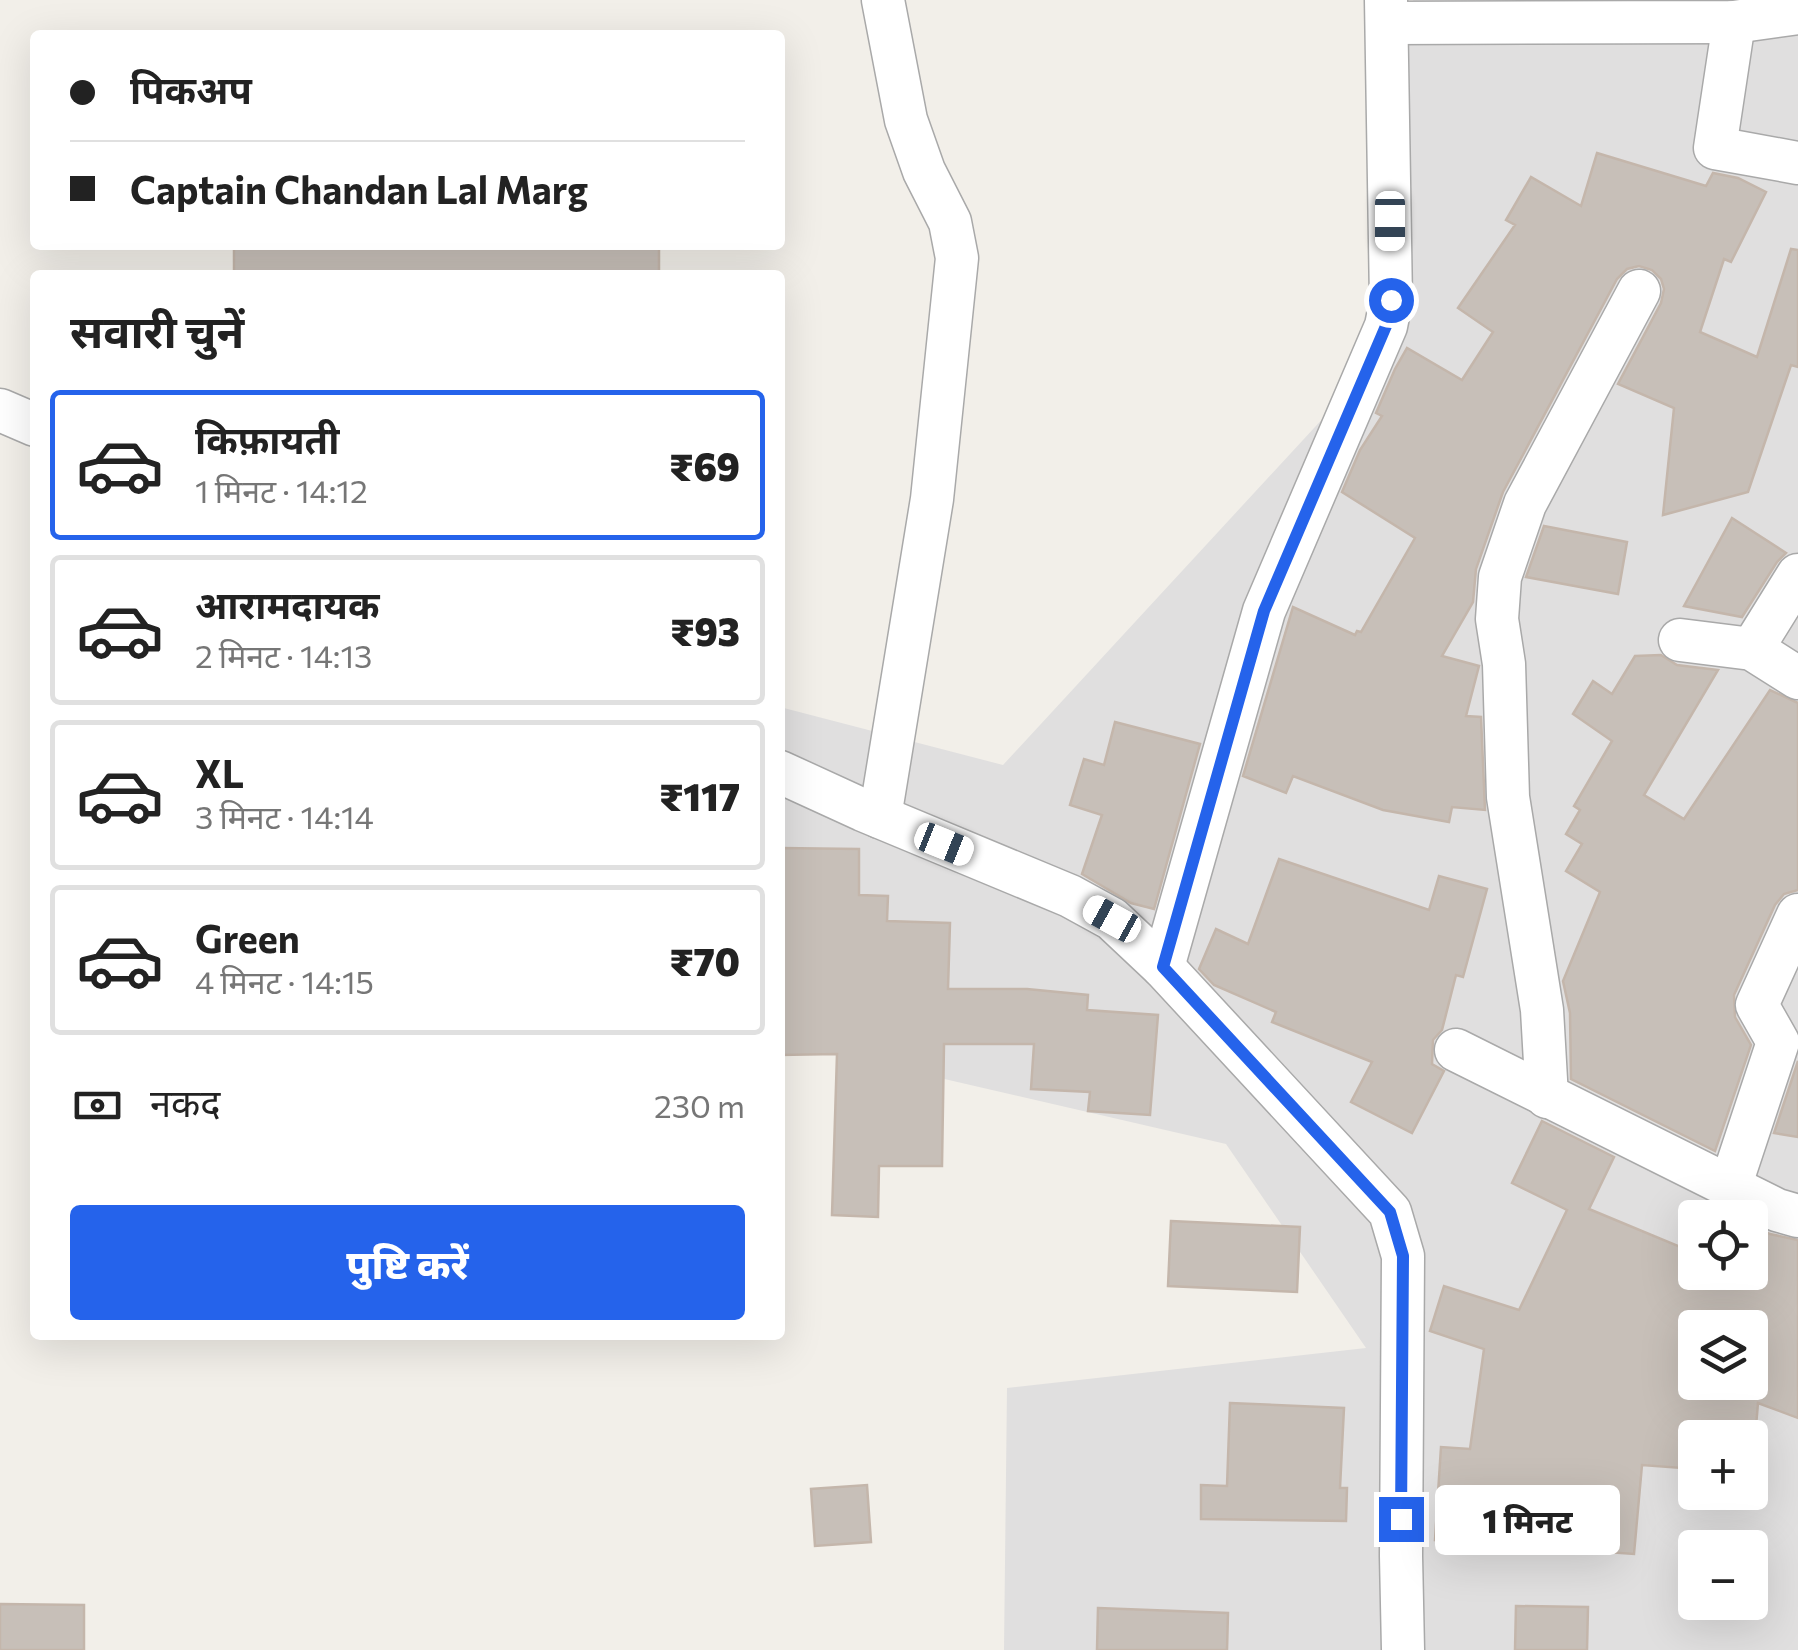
<!DOCTYPE html>
<html lang="hi">
<head>
<meta charset="utf-8">
<style>
	:root { --surface:#fff; --page:#f6f6f6; --text:#222; --muted:#767676; --line:#e0e0e0; --accent:#2563eb }
	body { margin:0; font-family:Commissioner,"Noto Sans Devanagari",sans-serif; background:var(--page); color:var(--text); height:100vh; display:flex; flex-direction:column; font-size:38px; white-space:nowrap }
	* { box-sizing:border-box; margin:0 }
	p { font-size:32px; color:var(--muted) }
	.icon { flex:none; width:55px; height:55px; fill:none; stroke:currentColor; stroke-width:2; stroke-linecap:round; stroke-linejoin:round }
	.map { position:relative; flex:1; overflow:hidden }
	.drawer { position:absolute; left:30px; top:270px; width:755px; height:1070px; display:flex; flex-direction:column; background:var(--surface); border-radius:10px; box-shadow:0 10px 40px #0002 }
	.drawer>* { flex:none }
	.banner { position:absolute; left:30px; top:30px; width:755px; height:220px; border-radius:10px; box-shadow:0 10px 40px #0002; display:grid; align-content:center; height:220px; padding:0 40px; background:var(--surface) }
	.controls { position:absolute; left:1678px; top:1200px; display:grid; gap:20px }
	.controls a { display:grid; place-items:center; width:90px; height:90px; border-radius:10px; background:var(--surface); box-shadow:0 10px 40px #0002; font-size:50px }
	.end { position:absolute; width:45px; height:45px; margin:-22px; border:12px solid #2563eb; background:#fff; box-shadow:0 0 0 5px #fff }
	.from { border-radius:50% }
	.bubble { position:absolute; height:70px; border-radius:10px; background:var(--surface); box-shadow:0 10px 40px #0002; font-size:32px; font-weight:800; line-height:70px; text-align:center }
	.car { position:absolute; width:30px; height:60px; margin:-30px -15px; border-radius:12px; box-shadow:0 0 8px 2px #0007; background:linear-gradient(#fff 24%,#345 0 40%,#fff 0 76%,#345 0 86%,#fff 0) }
	.banner b { display:flex; align-items:center; gap:35px; height:95px; font-size:38px }
	.banner b+b { border-top:2px solid var(--line) }
	.banner i { width:25px; height:25px; background:var(--text) }
	ul { padding:0; list-style:none }
	li { display:flex; align-items:center; gap:30px; height:150px; margin:0 20px 15px; padding:0 20px; border:5px solid var(--line); border-radius:10px }
	li div { flex:1 }
	li b { display:block; font-size:38px }
	li em { font-style:normal; font-weight:800 }
	li.current { border-color:var(--accent) }
	li>.icon { width:90px; height:90px; stroke-width:1.5 }
	h2 { padding:0 40px; font-size:45px; line-height:120px }
	.pay { display:flex; align-items:center; gap:25px; height:110px; padding:0 40px; font-size:38px }
	.pay p { margin-inline-start:auto }
	.cta { display:flex; gap:20px; margin-top:auto; padding:20px 40px }
	.cta a { flex:1; height:115px; border-radius:10px; background:var(--accent); color:#fff; font-size:40px; font-weight:800; line-height:115px; text-align:center }
	.map>svg:first-child { display:block }
</style>
</head>
<body>
<div class="map">
<svg width="1798" height="1650" viewBox="0 0 1798 1650">
	<rect width="100%" height="100%" fill="#f2efe9"/>
	<path fill="#e0dfdf" fill-rule="evenodd" d="M 1413,0 L 1798,0 L 1798,1650 L 1004,1650 L 1007,1388 L 1366,1348 L 1226,1144 L 780,1041 L 780,707 L 1003,765 L 1374,363 ZM 1695,1218 L 1750,1218 L 1750,1272 L 1695,1272 ZM 1695,1328 L 1750,1328 L 1750,1382 L 1695,1382 ZM 1695,1438 L 1750,1438 L 1750,1492 L 1695,1492 ZM 1695,1548 L 1750,1548 L 1750,1602 L 1695,1602 Z"/>
	<g fill="#c7bfb8" stroke="#c4b6ab" stroke-width="2.5" fill-rule="evenodd">
		<path d="M 1597,153 L 1706,186 L 1713,173 L 1738,178 L 1766,192 L 1731,262 L 1724,259 L 1700,332 L 1757,357 L 1791,249 L 1798,250 L 1798,367 L 1791,365 L 1748,492 L 1663,515 L 1674,408 L 1618,384 L 1661,303 L 1664,289 L 1661,279 L 1652,270 L 1639,266 L 1627,269 L 1617,279 L 1503,492 L 1476,569 L 1473,602 L 1442,656 L 1479,666 L 1466,716 L 1481,717 L 1485,810 L 1452,807 L 1449,822 L 1383,810 L 1293,776 L 1286,793 L 1243,776 L 1293,607 L 1355,635 L 1357,631 L 1361,632 L 1415,538 L 1342,492 L 1360,450 L 1382,416 L 1376,413 L 1395,369 L 1407,348 L 1462,380 L 1493,332 L 1458,308 L 1515,225 L 1506,220 L 1531,177 L 1581,206 Z"/>
		<rect x="234" y="245" width="425" height="30"/>
		<path d="M 1732,518 L 1786,553 L 1777,562 L 1742,617 L 1684,606 Z"/>
		<path d="M 1544,526 L 1627,542 L 1618,594 L 1526,577 Z"/>
		<path d="M 1661,655 L 1677,665 L 1718,670 L 1644,795 L 1684,819 L 1770,690 L 1798,703 L 1798,890 L 1784,894 L 1775,905 L 1734,995 L 1735,1017 L 1751,1045 L 1715,1151 L 1571,1079 L 1570,1013 L 1563,981 L 1600,892 L 1566,871 L 1582,844 L 1566,834 L 1580,810 L 1574,806 L 1612,741 L 1573,714 L 1593,681 L 1612,694 L 1635,656 Z"/>
		<path d="M 1115,722 L 1200,744 L 1154,909 L 1131,903 L 1082,874 L 1102,815 L 1070,805 L 1084,759 L 1104,765 Z"/>
		<path d="M 780,848 L 859,849 L 859,895 L 888,896 L 887,921 L 950,923 L 948,989 L 1027,989 L 1088,995 L 1087,1010 L 1158,1015 L 1150,1115 L 1088,1111 L 1090,1092 L 1031,1089 L 1034,1044 L 944,1044 L 942,1166 L 879,1166 L 878,1217 L 832,1215 L 837,1054 L 780,1055 Z"/>
		<path d="M 1279,859 L 1429,910 L 1439,876 L 1487,889 L 1463,977 L 1456,975 L 1442,1030 L 1433,1040 L 1432,1064 L 1444,1071 L 1412,1133 L 1351,1102 L 1372,1062 L 1272,1022 L 1276,1012 L 1214,985 L 1199,969 L 1216,929 L 1248,944 Z"/>
		<path d="M 1798,1061 L 1798,1137 L 1774,1133 Z"/>
		<path d="M 1542,1121 L 1614,1157 L 1589,1209 L 1695,1253 L 1695,1272 L 1750,1272 L 1750,1224 L 1770,1234 L 1798,1240 L 1798,1418 L 1758,1403 L 1752,1474 L 1750,1438 L 1695,1438 L 1695,1469 L 1642,1465 L 1634,1554 L 1435,1540 L 1441,1447 L 1470,1449 L 1484,1349 L 1430,1331 L 1444,1286 L 1519,1310 L 1567,1210 L 1512,1183 ZM 1695,1328 L 1750,1328 L 1750,1382 L 1695,1382 Z"/>
		<path d="M 1171,1221 L 1300,1227 L 1297,1292 L 1168,1286 Z"/>
		<path d="M 1230,1403 L 1344,1408 L 1340,1488 L 1347,1488 L 1346,1521 L 1201,1519 L 1201,1485 L 1227,1486 Z"/>
		<path d="M 867,1485 L 871,1542 L 815,1546 L 811,1489 Z"/>
		<path d="M 0,1604 L 84,1605 L 84,1650 L 0,1650 Z"/>
		<path d="M 1516,1606 L 1588,1607 L 1587,1650 L 1515,1650 Z"/>
		<path d="M 1098,1608 L 1228,1613 L 1227,1650 L 1097,1650 Z"/>
	</g>
	<g fill="none" stroke-linecap="round" stroke-linejoin="round">
		<g stroke="#a9a9a9" stroke-width="45">
			<g id="minor">
				<path d="M 1734,22 L 1715,148 L 1798,163"/>
				<path d="M 1388,23 L 1734,22 L 1798,13"/>
				<path d="M 0,410 L 35,425"/>
				<path d="M 1680,640 L 1752,649 L 1798,678"/>
				<path d="M 1752,649 L 1798,575"/>
				<path d="M 780,772 L 863,810 L 1070,896 L 1112,919 L 1163,967 L 1390,1212 L 1403,1256 L 1401,1556 L 1403,1650"/>
				<path d="M 880,817 L 932,499 L 957,258 L 950,222 L 924,171 L 906,120 L 883,0"/>
				<path d="M 1163,967 L 1264,611 L 1386,326 L 1391,301 L 1386,0"/>
				<path d="M 1456,1050 L 1777,1210 L 1798,1216"/>
				<path d="M 1547,1097 L 1542,1010 L 1508,797 L 1504,664 L 1497,619 L 1500,577 L 1525,504 L 1639,291"/>
				<path d="M 1730,1187 L 1778,1042 L 1757,1005 L 1798,915"/>
			</g>
		</g>
		<use href="#minor" stroke="#fff" stroke-width="42"/>
	</g>
	<g fill="none" stroke-linecap="round" stroke-linejoin="round">
		<path stroke="#2563eb" stroke-width="12" d="M 1391,300 L 1386,326 L 1264,611 L 1163,967 L 1390,1212 L 1403,1256 L 1401,1519"/>
	</g>
</svg>
<div class="controls">
<a><svg class="icon" aria-label="locate" viewBox="0 0 24 24"><circle cx="12" cy="12" r="6"/><path d="M12 2v4M12 18v4M2 12h4M18 12h4"/></svg></a>
<a><svg class="icon" aria-label="layers" viewBox="0 0 24 24"><path d="M12 4l9 5-9 5-9-5zM3 14l9 5 9-5"/></svg></a>
<a>+</a>
<a>−</a>
</div>
<i class="end from" style="left:1391px;top:300px"></i>
<i class="end" style="left:1401px;top:1519px"></i>
<div class="bubble" style="left:1435px;top:1485px;width:185px">1 मिनट</div>
<i class="car" style="left:1390px;top:221px;rotate:180deg"></i>
<i class="car" style="left:944px;top:844px;rotate:112deg"></i>
<i class="car" style="left:1112px;top:919px;rotate:299deg"></i>
<div class="banner">
<b><i class="from"></i>पिकअप</b>
<b><i></i>Captain Chandan Lal Marg</b>
</div>
<section class="drawer">
<h2>सवारी चुनें</h2>
<ul>
<li class="current"><svg class="icon" aria-label="car" viewBox="0 0 24 24"><path d="M5 17H2v-5l4-1 3-4h7l3 4 3 1v5h-3M9 17h6M6 11h13"/><circle cx="7" cy="17" r="2"/><circle cx="17" cy="17" r="2"/></svg><div><b>किफ़ायती</b><p>1 मिनट · 14:12</p></div><em>₹69</em></li>
<li><svg class="icon" aria-label="car" viewBox="0 0 24 24"><path d="M5 17H2v-5l4-1 3-4h7l3 4 3 1v5h-3M9 17h6M6 11h13"/><circle cx="7" cy="17" r="2"/><circle cx="17" cy="17" r="2"/></svg><div><b>आरामदायक</b><p>2 मिनट · 14:13</p></div><em>₹93</em></li>
<li><svg class="icon" aria-label="car" viewBox="0 0 24 24"><path d="M5 17H2v-5l4-1 3-4h7l3 4 3 1v5h-3M9 17h6M6 11h13"/><circle cx="7" cy="17" r="2"/><circle cx="17" cy="17" r="2"/></svg><div><b>XL</b><p>3 मिनट · 14:14</p></div><em>₹117</em></li>
<li><svg class="icon" aria-label="car" viewBox="0 0 24 24"><path d="M5 17H2v-5l4-1 3-4h7l3 4 3 1v5h-3M9 17h6M6 11h13"/><circle cx="7" cy="17" r="2"/><circle cx="17" cy="17" r="2"/></svg><div><b>Green</b><p>4 मिनट · 14:15</p></div><em>₹70</em></li>
</ul>
<div class="pay"><svg class="icon" aria-label="cash" viewBox="0 0 24 24"><path d="M3 7h18v10H3z"/><circle cx="12" cy="12" r="2"/></svg>नकद<p>230 m</p></div>
<div class="cta"><a>पुष्टि करें</a></div>
</section>
</div>
</body>
</html>
